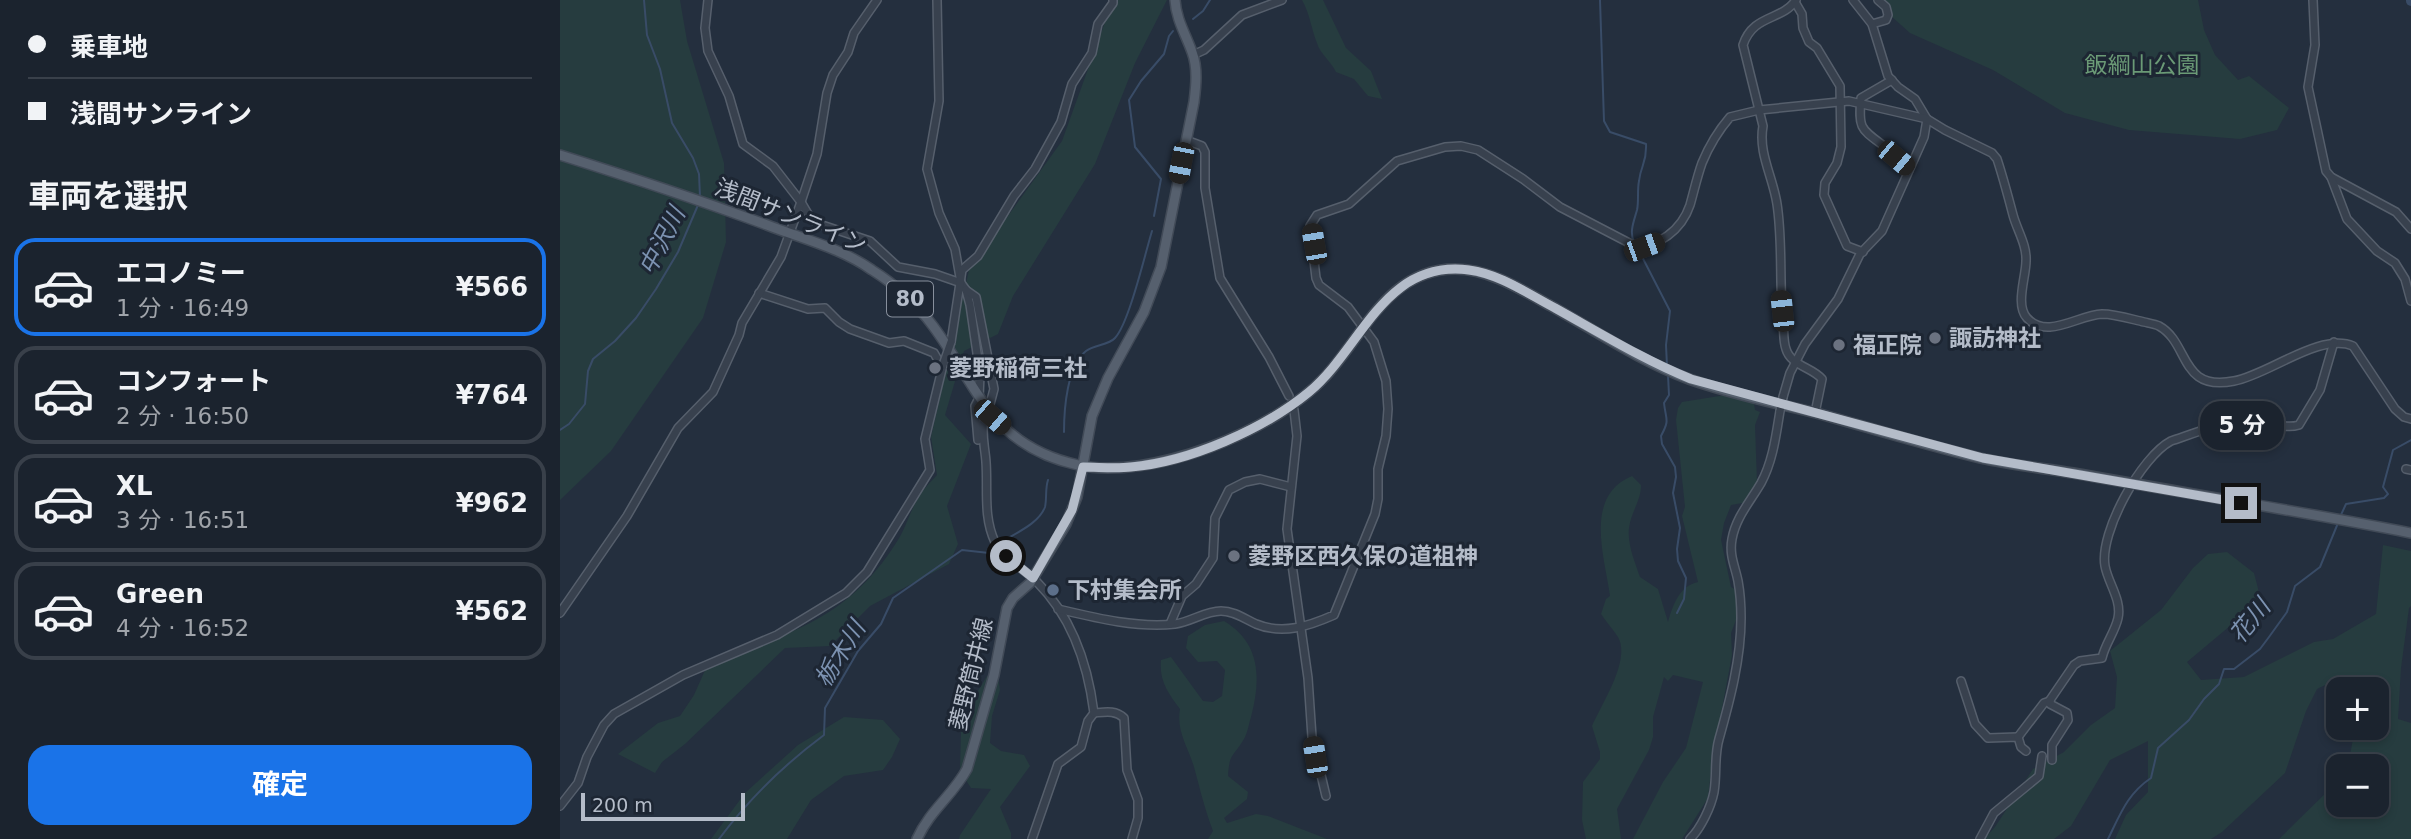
<!DOCTYPE html>
<html lang="ja">
<head>
<meta charset="utf-8">
<style>
	:root { --surface:#1b232e; --page:#242b36; --text:#f1f3f6; --muted:#a0a4aa; --line:#39404a; --accent:#1a73e8 }
	body { margin:0; font-family:"DejaVu Sans","Noto Sans JP",sans-serif; background:var(--page); color:var(--text); height:100vh; display:flex; flex-direction:column; font-size:26px; white-space:nowrap }
	* { box-sizing:border-box; margin:0 }
	p { font-size:23px; color:var(--muted) }
	.icon { flex:none; width:38px; height:38px; fill:none; stroke:currentColor; stroke-width:2; stroke-linecap:round; stroke-linejoin:round }
	.map { position:relative; flex:1; overflow:hidden }
	.drawer { display:flex; flex-direction:column; background:var(--surface); width:560px }
	.drawer>* { flex:none }
	.banner { display:grid; align-content:center; height:154px; padding:0 28px; background:var(--surface) }
	.tools { position:absolute; left:1766px; top:677px; display:grid; gap:14px }
	.tools a { display:grid; place-items:center; width:63px; height:63px; border-radius:14px; background:var(--surface); box-shadow:0 4px 10px #0003,0 0 0 2px var(--line); font-size:35px }
	.scale { position:absolute; left:21px; bottom:18px; width:164px; box-sizing:border-box; padding-left:7px; border:4px solid #b4bcc9; border-top:0; font-size:19px; line-height:24px; white-space:nowrap; color:#b4bcc9; -webkit-text-stroke:5px #1d2633; paint-order:stroke }
	.end { position:absolute; width:32px; height:32px; margin:-16px; border:9px solid #b4bcc9; background:#111; box-shadow:0 0 0 4px #111 }
	.from { border-radius:50% }
	.bubble { position:absolute; height:49px; border-radius:21px; background:var(--surface); box-shadow:0 4px 10px #0003,0 0 0 2px var(--line); font-size:23px; font-weight:700; line-height:49px; text-align:center }
	.car { position:absolute; width:21px; height:42px; margin:-21px -10px; border-radius:9px; box-shadow:0 0 5px 2px #0007; background:linear-gradient(#222 24%,#8ab4d8 0 40%,#222 0 76%,#8ab4d8 0 86%,#222 0) }
	.banner b { display:flex; align-items:center; gap:24px; height:66px; font-size:26px }
	.banner b+b { border-top:2px solid var(--line) }
	.banner i { width:18px; height:18px; background:var(--text) }
	ul { padding:0; list-style:none }
	li { display:flex; align-items:center; gap:21px; height:98px; margin:0 14px 10px; padding:0 14px; border:4px solid var(--line); border-radius:21px }
	li div { flex:1 }
	li b { display:block; font-size:26px }
	li em { font-style:normal; font-weight:700 }
	li.on { border-color:var(--accent) }
	li>.icon { width:63px; height:63px; stroke-width:1.5 }
	h2 { padding:0 28px; font-size:32px; line-height:84px }
	.cta { display:flex; gap:14px; margin-top:auto; padding:14px 28px }
	.cta a { flex:1; height:80px; border-radius:21px; background:var(--accent); color:#fff; font-size:28px; font-weight:700; line-height:80px; text-align:center }
	main { display:flex; flex:1; min-height:0 }
	.map>svg:first-child { display:block }
</style>
</head>
<body>
<main>
<section class="drawer">
<div class="banner">
<b><i class="from"></i>乗車地</b>
<b><i></i>浅間サンライン</b>
</div>
<h2>車両を選択</h2>
<ul>
<li class="on"><svg class="icon" aria-label="car" viewBox="0 0 24 24"><path d="M5 17H2v-5l4-1 3-4h7l3 4 3 1v5h-3M9 17h6M6 11h13"/><circle cx="7" cy="17" r="2"/><circle cx="17" cy="17" r="2"/></svg><div><b>エコノミー</b><p>1 分 · 16:49</p></div><em>¥566</em></li>
<li><svg class="icon" aria-label="car" viewBox="0 0 24 24"><path d="M5 17H2v-5l4-1 3-4h7l3 4 3 1v5h-3M9 17h6M6 11h13"/><circle cx="7" cy="17" r="2"/><circle cx="17" cy="17" r="2"/></svg><div><b>コンフォート</b><p>2 分 · 16:50</p></div><em>¥764</em></li>
<li><svg class="icon" aria-label="car" viewBox="0 0 24 24"><path d="M5 17H2v-5l4-1 3-4h7l3 4 3 1v5h-3M9 17h6M6 11h13"/><circle cx="7" cy="17" r="2"/><circle cx="17" cy="17" r="2"/></svg><div><b>XL</b><p>3 分 · 16:51</p></div><em>¥962</em></li>
<li><svg class="icon" aria-label="car" viewBox="0 0 24 24"><path d="M5 17H2v-5l4-1 3-4h7l3 4 3 1v5h-3M9 17h6M6 11h13"/><circle cx="7" cy="17" r="2"/><circle cx="17" cy="17" r="2"/></svg><div><b>Green</b><p>4 分 · 16:52</p></div><em>¥562</em></li>
</ul>
<div class="cta"><a>確定</a></div>
</section>
<div class="map">
<svg width="1851" height="839" viewBox="0 0 1851 839">
	<rect width="100%" height="100%" fill="#242f3e"/>
	<g fill="#263c3f">
		<path d="M 0,0 L 120,0 L 127,41 L 164,163 L 166,242 L 143,318 L 51,451 L 0,500 Z"/>
		<path d="M 553,0 L 607,0 L 575,63 L 535,164 L 453,296 L 438,334 L 404,351 L 385,415 L 411,444 L 387,506 L 398,544 L 389,564 L 310,606 L 270,646 L 225,648 L 125,744 L 102,762 L 95,773 L 58,754 L 98,723 L 120,716 L 134,695 L 150,659 C 229,637 290,616 336,543 C 345,530 349,514 357,500 C 361,491 370,483 377,475 L 371,437 L 409,270 L 502,141 Z"/>
		<path d="M 742,0 L 763,0 L 786,48 L 811,71 L 822,99 L 808,96 L 794,79 L 776,72 C 771,61 760,54 757,43 C 751,28 750,14 742,0 Z"/>
		<path d="M 1313,0 L 1638,0 L 1644,30 L 1655,55 L 1678,80 L 1689,76 L 1729,108 L 1717,130 L 1680,139 L 1569,130 L 1505,113 L 1433,70 L 1350,33 Z"/>
		<path d="M 1178,393 L 1193,397 L 1195,410 L 1200,412 L 1195,425 L 1197,483 L 1194,496 L 1188,502 L 1171,505 L 1164,523 L 1161,540 L 1171,587 L 1178,591 L 1181,607 L 1171,633 L 1172,655 L 1152,762 L 1148,798 L 1122,839 L 1073,839 L 1103,782 L 1126,748 L 1143,682 L 1113,675 L 1108,681 L 1104,677 L 1093,717 L 1093,737 L 1089,750 L 1057,809 L 1061,839 L 1026,839 L 1022,820 L 1023,782 L 1040,759 L 1040,752 L 1032,726 C 1042,703 1071,660 1058,637 C 1053,629 1046,622 1041,614 L 1046,599 L 1050,596 C 1045,558 1023,496 1072,476 L 1081,485 C 1081,501 1071,512 1069,528 C 1067,543 1075,563 1080,577 L 1098,589 L 1108,622 C 1113,605 1119,586 1138,582 L 1122,516 L 1125,507 L 1116,420 L 1118,408 L 1122,402 Z"/>
		<path d="M 1823,545 L 1851,551 L 1851,606 L 1849,608 L 1841,668 L 1838,719 L 1851,723 L 1851,839 L 1719,839 L 1778,781 L 1778,805 L 1816,805 L 1816,766 L 1788,766 L 1795,728 L 1816,728 L 1816,690 L 1796,689 L 1786,675 L 1757,689 L 1746,711 L 1725,773 L 1662,832 L 1651,839 L 1555,839 L 1566,815 L 1588,792 L 1588,741 L 1550,760 L 1511,826 L 1494,839 L 1424,839 L 1435,827 L 1473,769 L 1504,752 L 1531,725 L 1555,708 L 1557,677 L 1550,651 L 1601,610 L 1633,568 L 1648,554 L 1667,552 L 1694,573 L 1701,600 L 1627,662 L 1641,680 L 1684,677 L 1754,642 L 1773,639 L 1816,614 Z"/>
		<path d="M 664,621 C 701,643 701,679 691,717 C 689,723 688,731 685,737 C 675,756 669,752 668,776 L 688,792 L 687,799 L 664,818 L 667,823 L 696,814 L 708,816 L 767,839 L 648,839 L 653,831 C 645,810 640,789 634,767 C 628,747 616,731 620,709 C 608,693 599,681 601,660 L 611,657 L 643,701 L 653,702 L 662,696 L 665,670 L 657,661 L 638,662 L 626,648 L 628,636 L 645,625 Z"/>
		<path d="M 427,676 L 438,676 L 440,690 L 432,716 L 430,743 L 441,751 L 464,755 L 470,766 L 440,807 L 451,833 L 451,839 L 399,839 L 400,835 L 431,789 L 411,788 L 400,771 L 401,731 L 413,699 Z"/>
		<path d="M 284,717 L 323,720 L 340,739 L 332,757 L 323,770 L 284,776 L 251,800 L 227,839 L 151,839 L 185,793 L 238,745 Z"/>
	</g>
	<g fill="none" stroke-linecap="round" stroke-linejoin="round">
		<g stroke="#394c67" stroke-width="2">
			<path d="M 84,0 L 87,35 L 100,69 L 112,123 L 133,158 L 139,174 L 140,197"/>
			<path d="M 1040,0 L 1044,121 L 1050,132 L 1086,144 C 1087,163 1081,164 1079,181 C 1077,191 1079,201 1077,210 C 1074,221 1069,232 1074,242"/>
			<path d="M 633,19 L 643,11 L 650,0"/>
			<path d="M 594,216 L 601,179 L 575,147 L 569,100 L 581,81 L 604,54 L 609,36 L 613,31"/>
			<path d="M 1077,247 L 1110,311 L 1106,345 L 1107,366"/>
			<path d="M 1108,375 L 1109,395 L 1104,403 C 1106,421 1110,419 1101,436 L 1102,444 L 1115,467 L 1116,477 L 1113,493 L 1120,528 L 1117,549 L 1118,561 L 1126,578 L 1124,599 L 1117,613"/>
			<path d="M 0,430 L 9,424 L 25,404 L 28,371 L 33,359 L 55,341 L 76,318 L 96,289 L 118,252 L 138,205"/>
			<path d="M 504,432 C 504,409 507,366 526,351 C 534,345 549,345 555,338 C 569,323 585,254 592,231"/>
			<path d="M 1780,517 L 1786,504 L 1824,498 L 1828,494 L 1823,487 L 1833,450 L 1851,440"/>
			<path d="M 443,541 C 458,532 479,523 485,507 C 487,498 485,489 488,480"/>
			<path d="M 159,839 C 188,800 225,764 264,735 L 265,708 L 298,651 L 321,624 L 333,598 L 402,550 L 429,553"/>
			<path d="M 1548,839 C 1560,815 1567,794 1591,778 L 1598,748 L 1629,720 L 1644,699 L 1659,684 L 1664,669 L 1674,669 L 1700,649 L 1709,637 L 1727,612 L 1735,586 L 1760,567 L 1778,523"/>
		</g>
		<path stroke="#394c67" stroke-width="10" d="M 1851,0 L 1851,1"/>
		<g stroke="#565f6c" stroke-width="10">
			<g id="minor">
				<path d="M 148,0 L 145,28 L 148,51 L 169,96 L 183,144 L 213,166 L 241,202 L 251,219 L 259,224 L 310,241 L 338,267 L 375,274 L 401,283"/>
				<path d="M 377,0 L 379,101 L 367,169 L 379,213 L 395,249 L 401,283 L 406,290 L 410,305 L 420,374 L 419,398 L 415,406 L 418,440"/>
				<path d="M 1236,0 C 1222,21 1193,14 1183,45 L 1203,126 C 1198,153 1213,177 1217,204 C 1223,243 1219,283 1223,322 C 1224,330 1223,341 1226,349 C 1231,366 1252,367 1262,379 L 1255,413"/>
				<path d="M 1753,0 L 1755,45 L 1748,87 L 1766,171 L 1771,177 L 1836,212 L 1851,229"/>
				<path d="M 1235,2 L 1242,14 L 1243,28 L 1249,42 L 1257,48 L 1280,86 L 1281,147 L 1277,163 L 1265,183 L 1264,195 L 1287,246 L 1303,252"/>
				<path d="M 1312,24 L 1326,20 L 1328,15 L 1326,7 L 1318,0"/>
				<path d="M 633,55 L 644,50 L 682,15 L 722,0"/>
				<path d="M 1332,80 L 1301,98 C 1298,129 1301,129 1324,146 C 1333,152 1341,162 1349,170"/>
				<path d="M 626,140 L 642,146 L 645,152 L 645,188 L 660,278 L 709,357 L 729,396"/>
				<path d="M 1771,177 L 1787,219 L 1817,251 L 1835,263 L 1845,279 L 1851,301"/>
				<path d="M 406,290 L 416,297 L 434,389 L 429,408"/>
				<path d="M 199,293 L 248,309 L 265,308 L 279,322 L 290,329 L 329,343 L 344,341 L 374,353 L 382,367"/>
				<path d="M 391,342 L 402,270 L 418,256 L 454,196 L 475,169 L 501,122 L 512,84 L 532,53 L 538,24 L 553,3 L 553,0"/>
				<path d="M 1223,397 L 1230,373 L 1245,344 L 1278,299 L 1300,254 L 1322,231 L 1364,137 L 1367,119 L 1355,99 L 1338,87 L 1328,76 L 1312,24 L 1293,0"/>
				<path d="M 734,410 L 737,436 L 727,529 L 748,678 L 752,737 L 766,796"/>
				<path d="M 424,419 C 421,435 425,447 426,462 C 428,489 423,517 435,542 C 444,560 464,568 477,582 C 512,617 528,665 534,713 L 528,721 L 521,747 L 498,764 L 472,839"/>
				<path d="M 1846,469 L 1851,470"/>
				<path d="M 498,609 C 536,618 576,628 615,624 C 631,622 645,611 661,611 C 674,611 685,619 696,624 C 723,635 749,626 774,615 L 815,514 L 818,499 L 818,469 L 826,436 L 828,409 L 826,381 L 814,342 L 788,307 L 759,285 L 756,278 L 750,226 L 757,215 L 789,204 L 837,161 L 885,147 L 901,146 L 918,150 L 963,179 L 1000,207 L 1073,245 C 1098,249 1122,229 1130,205 C 1134,191 1137,177 1142,163 C 1149,146 1158,131 1170,117 L 1199,110 L 1289,101 L 1367,119 L 1385,130 L 1432,153 L 1437,159 C 1443,177 1448,196 1453,215 C 1457,230 1467,245 1466,261 C 1466,277 1455,305 1467,318 C 1487,340 1518,315 1542,314 C 1555,314 1571,319 1584,322 C 1588,323 1595,324 1599,326 C 1630,343 1619,392 1674,381 C 1708,375 1760,332 1793,346 L 1835,409 L 1844,417 L 1851,419"/>
				<path d="M 0,613 L 67,516 L 118,428 L 153,392 L 179,335 L 182,323 L 221,257 L 241,202 L 257,154 L 267,93 L 273,75 L 288,52 L 294,33 L 317,0"/>
				<path d="M 610,624 L 622,596 L 636,584 L 653,558 L 655,518 L 669,490 L 685,482 L 700,479 L 731,487"/>
				<path d="M 1401,681 L 1415,724 L 1428,738 L 1458,737 L 1461,747 L 1466,751"/>
				<path d="M 534,713 C 546,712 555,710 564,718 L 567,770 L 578,800 L 578,818 L 572,839"/>
				<path d="M 1458,737 L 1484,703 L 1490,701"/>
				<path d="M 1492,760 L 1492,745 L 1508,720 L 1507,713 L 1490,704 L 1490,700 L 1514,665 L 1520,661 L 1542,658 C 1545,644 1555,632 1558,618 C 1562,600 1548,583 1545,566 C 1539,532 1582,456 1611,441 C 1632,434 1676,417 1696,418 C 1712,420 1722,430 1739,425 L 1760,390 L 1774,342"/>
				<path d="M 0,806 L 18,783 L 27,757 L 44,725 L 54,714 L 123,675 L 217,635 L 286,593 L 307,572 L 370,470 L 365,439 L 383,365"/>
				<path d="M 1130,839 C 1141,828 1151,807 1154,792 C 1157,774 1154,756 1159,739 C 1170,700 1181,659 1181,618 C 1181,606 1180,592 1178,581 C 1175,566 1169,555 1172,539 C 1176,517 1190,502 1201,483 C 1213,461 1216,435 1220,411"/>
				<path d="M 1420,839 L 1434,813 L 1479,776 L 1482,756"/>
			</g>
		</g>
		<g stroke="#414a57" stroke-width="12">
			<g id="major">
				<path d="M 0,155 C 70,177 139,200 207,225 C 243,239 281,248 312,270 C 336,285 356,303 373,326 C 419,388 431,446 518,465 C 590,481 715,431 765,377 C 804,335 828,269 895,269 C 930,269 962,290 991,306 C 1036,331 1080,361 1129,379 C 1171,394 1216,403 1260,414 C 1313,429 1366,445 1420,458 C 1451,465 1482,468 1513,473 C 1625,493 1739,511 1851,533"/>
				<path d="M 357,839 C 370,810 393,795 407,769 L 434,675 L 447,608 L 453,598 L 470,583 L 506,524 L 517,497 L 532,416 L 548,378 L 584,312 L 601,267 L 634,102 C 636,86 638,68 632,52 C 626,35 616,19 615,0"/>
			</g>
		</g>
		<use href="#minor" stroke="#38414e" stroke-width="7"/>
		<use href="#major" stroke="#56606e" stroke-width="9"/>
		<g stroke="#565f6c" stroke-width="10" stroke-linecap="butt">
			<g id="minor-bridge">
				<path d="M 383,365 L 391,342"/>
				<path d="M 1220,411 L 1223,397"/>
			</g>
		</g>
		<use href="#minor-bridge" stroke="#38414e" stroke-width="7"/>
	</g>
	<g fill="none" stroke-linecap="round" stroke-linejoin="round">
		<path stroke="#b4bcc9" stroke-width="9" d="M 446,556 L 473,578 L 512,510 L 523,467 C 539,467 555,469 571,467 C 629,462 704,429 749,392 C 802,348 824,259 909,270 C 940,274 968,294 995,308 C 1040,333 1084,360 1131,379 L 1423,458 L 1681,503"/>
	</g>
	<g fill="#6b7280" stroke="#1d2633" stroke-width="2.5">
		<circle cx="1375" cy="338" r="7"/>
		<circle cx="1279" cy="345" r="7"/>
		<circle cx="375" cy="368" r="7"/>
		<circle cx="674" cy="556" r="7"/>
	</g>
	<circle fill="#5c6f8a" stroke="#1d2633" stroke-width="2.5" cx="493" cy="590" r="7"/>
	<g text-anchor="middle" dominant-baseline="central" stroke-width="6" stroke-linejoin="round" paint-order="stroke">
		<rect fill="#1d2633" stroke="#878f9c" stroke-width="2" x="327" y="281.5" width="46" height="35" rx="5"/>
		<g font-size="21" font-weight="bold" fill="#b4bcc9">
			<text x="350" y="299">80</text>
		</g>
		<g font-size="23" fill="#6b9a76" stroke="#1d2633">
			<text x="1582" y="65">飯綱山公園</text>
		</g>
		<g font-size="23" fill="#b4bcc9" stroke="#1d2633">
			<text transform="translate(231 216) rotate(22)">浅間サンライン</text>
			<text transform="translate(411 674) rotate(-76)">菱野筒井線</text>
		</g>
		<g font-size="23" font-weight="bold" fill="#b4bcc9" stroke="#1d2633" text-anchor="start">
			<text x="1389" y="338">諏訪神社</text>
			<text x="1293" y="345">福正院</text>
			<text x="389" y="368">菱野稲荷三社</text>
			<text x="688" y="556">菱野区西久保の道祖神</text>
			<text x="507" y="590">下村集会所</text>
		</g>
		<g font-size="24" font-style="italic" fill="#7c92b1" stroke="#1d2633">
			<text transform="translate(102 241) rotate(-63)">中沢川</text>
			<text transform="translate(1690 621) rotate(-51)">花川</text>
			<text transform="translate(280 654) rotate(-58)">栃木川</text>
		</g>
	</g>
</svg>
<div class="tools">
<a>+</a>
<a>−</a>
</div>
<div class="scale">200 m</div>
<i class="end from" style="left:446px;top:556px"></i>
<i class="end" style="left:1681px;top:503px"></i>
<div class="bubble" style="left:1640px;top:401px;width:84px">5 分</div>
<i class="car" style="left:1336px;top:158px;rotate:130deg"></i>
<i class="car" style="left:621px;top:163px;rotate:191deg"></i>
<i class="car" style="left:754px;top:244px;rotate:350deg"></i>
<i class="car" style="left:1084px;top:247px;rotate:70deg"></i>
<i class="car" style="left:1222px;top:311px;rotate:354deg"></i>
<i class="car" style="left:432px;top:417px;rotate:131deg"></i>
<i class="car" style="left:755px;top:757px;rotate:351deg"></i>
</div>
</main>
</body>
</html>
